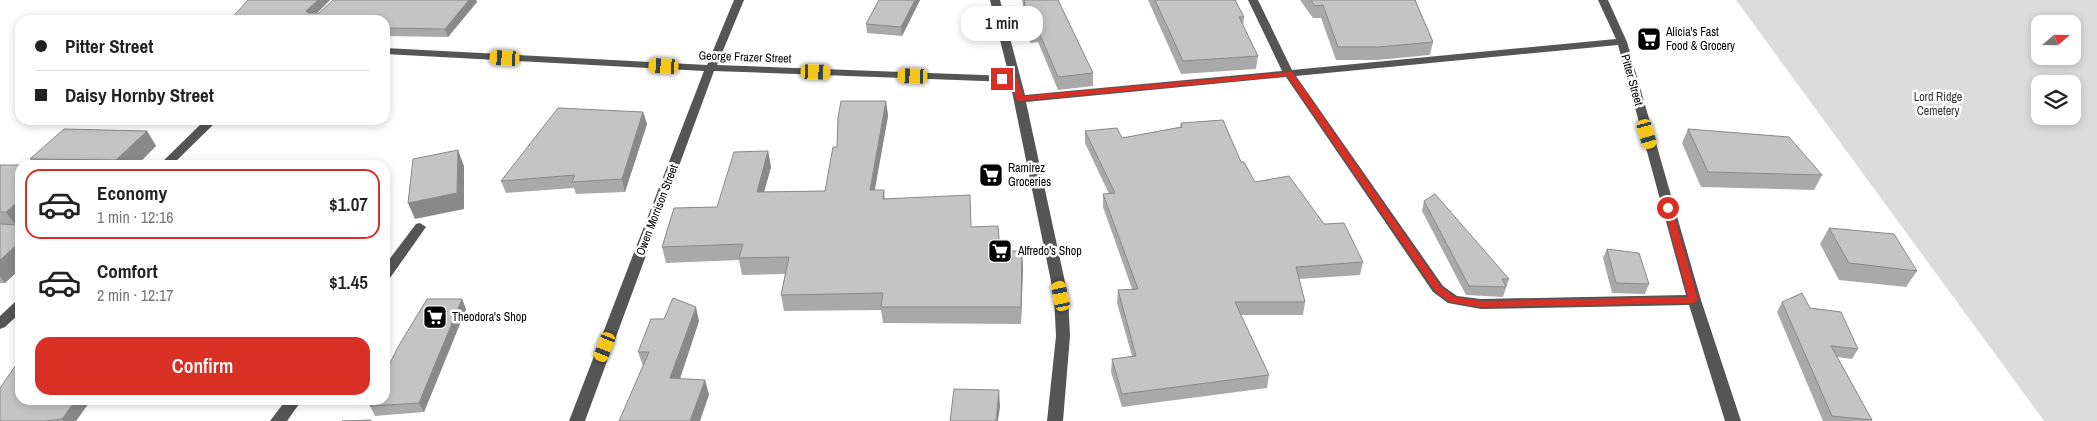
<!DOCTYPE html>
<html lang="en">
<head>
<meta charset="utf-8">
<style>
	:root { --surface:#fff; --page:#f6f6f6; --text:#222; --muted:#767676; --line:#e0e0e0; --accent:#d93025 }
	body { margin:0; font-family:"Archivo Narrow",sans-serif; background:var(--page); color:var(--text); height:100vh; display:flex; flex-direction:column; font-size:19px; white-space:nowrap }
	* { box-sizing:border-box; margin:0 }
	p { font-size:16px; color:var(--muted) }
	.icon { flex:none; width:28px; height:28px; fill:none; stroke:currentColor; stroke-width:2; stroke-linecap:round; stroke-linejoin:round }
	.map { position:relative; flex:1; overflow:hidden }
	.drawer { position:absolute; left:15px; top:160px; width:375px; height:245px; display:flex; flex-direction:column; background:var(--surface); border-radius:15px; box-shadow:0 2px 8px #0003 }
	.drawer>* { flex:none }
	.top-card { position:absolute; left:15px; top:15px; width:375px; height:110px; border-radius:15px; box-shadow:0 2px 8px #0003; display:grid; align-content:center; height:110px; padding:0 20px; background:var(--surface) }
	.needle { width:32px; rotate:70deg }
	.buttons { position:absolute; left:2031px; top:15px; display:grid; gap:10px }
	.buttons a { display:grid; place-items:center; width:50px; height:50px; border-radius:10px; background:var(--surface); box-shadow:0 2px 8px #0003; font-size:25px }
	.end { position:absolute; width:22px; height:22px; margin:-11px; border:6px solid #d93025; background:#fff; box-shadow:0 0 0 2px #fff }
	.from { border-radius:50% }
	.bubble { position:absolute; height:35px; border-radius:15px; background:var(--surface); box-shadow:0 2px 8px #0003; font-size:16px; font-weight:600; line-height:35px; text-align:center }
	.car { position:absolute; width:15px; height:30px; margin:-15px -8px; border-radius:6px; box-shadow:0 0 4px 1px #0007; background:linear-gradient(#f5c518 24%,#345 0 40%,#f5c518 0 76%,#345 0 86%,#f5c518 0) }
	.top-card b { display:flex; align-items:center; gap:18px; height:48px; font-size:19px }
	.top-card b+b { border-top:1px solid var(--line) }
	.top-card i { width:12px; height:12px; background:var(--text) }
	ul { padding:9px 0 0; list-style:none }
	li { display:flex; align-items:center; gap:15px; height:70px; margin:0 10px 8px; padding:0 10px; border:2px solid transparent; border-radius:15px }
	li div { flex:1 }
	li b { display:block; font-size:19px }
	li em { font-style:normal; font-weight:600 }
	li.active { border-color:var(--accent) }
	li>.icon { width:45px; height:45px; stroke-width:1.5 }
	.button { display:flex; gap:10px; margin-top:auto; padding:10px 20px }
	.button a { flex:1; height:58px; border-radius:15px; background:var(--accent); color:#fff; font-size:20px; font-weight:600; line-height:58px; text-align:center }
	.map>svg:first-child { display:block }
</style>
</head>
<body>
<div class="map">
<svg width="2097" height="421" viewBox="0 0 2097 421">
	<rect width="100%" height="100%" fill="#fff"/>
	<path fill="#dcdcdc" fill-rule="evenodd" d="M 1736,0 L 2097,0 L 2097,421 L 2044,421 ZM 2040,24 L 2072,24 L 2072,56 L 2040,56 ZM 2040,84 L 2072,84 L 2072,116 L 2040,116 Z"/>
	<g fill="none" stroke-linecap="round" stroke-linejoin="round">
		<g fill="#555" fill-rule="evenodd">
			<path d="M 734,0 L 744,0 L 717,65 L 1009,76 L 990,0 L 1000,0 L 1025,95 L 1282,71 L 1248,0 L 1258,0 L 1292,70 L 1616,39 L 1598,0 L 1608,0 L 1627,42 L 1701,300 L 1741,421 L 1725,421 L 1689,305 L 1481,309 L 1448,303 L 1433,292 L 1286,77 L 1026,102 L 1068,296 L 1070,336 L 1063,421 L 1047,421 L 1056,336 L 1054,296 L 1010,82 L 714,71 L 585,421 L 569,421 L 704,71 L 385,54 L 385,48 L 707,65 ZM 1618,45 L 1686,295 L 1481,299 L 1457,296 L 1443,286 L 1296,76 Z"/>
			<path d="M 205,120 L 218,120 L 172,165 L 159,165 Z"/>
			<path d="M 420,223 L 426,227 L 390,278 L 385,279 L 385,265 L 416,224 Z"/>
			<path d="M 20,300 L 20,313 L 5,327 L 0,329 L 0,316 L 15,302 Z"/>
			<path d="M 286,400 L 302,400 L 287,421 L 270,421 Z"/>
		</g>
	</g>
	<g fill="#a9a9a9">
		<path d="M 248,0 L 330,0 L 317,13 L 319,13 L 333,0 L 476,0 L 477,2 L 448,37 L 385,36 L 385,20 L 230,20 Z"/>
		<path d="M 879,0 L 920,0 L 902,36 L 867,33 L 866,24 Z"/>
		<path d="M 1022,0 L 1058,0 L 1093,73 L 1093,86 L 1058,90 L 1038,42 L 1030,43 Z"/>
		<path d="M 1148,0 L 1235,0 L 1244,17 L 1243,26 L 1258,56 L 1256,69 L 1181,74 Z"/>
		<path d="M 1300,0 L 1415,0 L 1433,42 L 1430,55 L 1377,60 L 1336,60 L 1321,18 L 1313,18 Z"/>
		<path d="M 886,101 L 888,116 L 874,190 L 884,190 L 885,199 L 972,227 L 1000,251 L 1023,267 L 1021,324 L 883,323 L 881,310 L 784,311 L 781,295 L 785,274 L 742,275 L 739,260 L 666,263 L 662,247 L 717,207 L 768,151 L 771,167 L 764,192 L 825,191 L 837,147 Z"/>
		<path d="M 643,112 L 647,124 L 625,192 L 576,194 L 574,188 L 506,193 L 501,181 Z"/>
		<path d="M 1181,123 L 1241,162 L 1255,182 L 1324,224 L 1363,262 L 1360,275 L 1299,279 L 1305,302 L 1303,315 L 1241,315 L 1269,375 L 1267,388 L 1122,407 L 1111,372 L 1112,359 L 1132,356 L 1117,303 L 1118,290 L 1132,289 L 1103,207 L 1103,194 L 1109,194 L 1085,143 L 1085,131 L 1122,138 L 1180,127 Z"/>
		<path d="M 1688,129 L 1822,175 L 1814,190 L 1701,187 L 1682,143 Z"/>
		<path d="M 147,131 L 156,146 L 137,165 L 34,165 L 30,159 Z"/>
		<path d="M 0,165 L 20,165 L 20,269 L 5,283 L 0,283 Z"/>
		<path d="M 1424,201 L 1509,279 L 1503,297 L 1466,295 L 1422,211 Z"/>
		<path d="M 1829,228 L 1917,271 L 1906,287 L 1839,280 L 1820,244 Z"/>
		<path d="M 1607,249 L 1649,284 L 1645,294 L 1612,293 L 1603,258 Z"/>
		<path d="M 462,299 L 466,309 L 424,412 L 375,416 L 370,406 Z"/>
		<path d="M 1782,302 L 1858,349 L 1852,359 L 1837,357 L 1872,420 L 1872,421 L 1823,421 L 1777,312 Z"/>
		<path d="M 699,321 L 680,379 L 705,380 L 709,395 L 643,366 L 638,352 Z"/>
		<path d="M 20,400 L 91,400 L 76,421 L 0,421 Z"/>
	</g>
	<g fill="#898989">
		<path d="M 318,0 L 330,0 L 310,20 L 306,11 Z"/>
		<path d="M 469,0 L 476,0 L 477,2 L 448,37 L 445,29 Z"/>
		<path d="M 915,0 L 920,0 L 902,36 L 901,27 Z"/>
		<path d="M 886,101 L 888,116 L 872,206 L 870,190 Z"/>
		<path d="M 643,112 L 647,124 L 625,192 L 622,179 Z"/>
		<path d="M 147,131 L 156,146 L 137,165 L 119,165 L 116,160 Z"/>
		<path d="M 458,150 L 464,166 L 464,209 L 415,219 L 408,203 Z"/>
		<path d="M 768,151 L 771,167 L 760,207 L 757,192 Z"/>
		<path d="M 20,200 L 20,226 L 18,228 L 6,212 Z"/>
		<path d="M 20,242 L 20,269 L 5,283 L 0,276 L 0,260 Z"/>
		<path d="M 1022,251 L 1023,267 L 1021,324 L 1021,307 Z"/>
		<path d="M 462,299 L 466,309 L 424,412 L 419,403 Z"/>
		<path d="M 696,307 L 699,321 L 675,393 L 670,378 Z"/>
		<path d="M 705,380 L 709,395 L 700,421 L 690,421 Z"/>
		<path d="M 999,390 L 1000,407 L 998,421 L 996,421 Z"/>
		<path d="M 76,400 L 91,400 L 76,421 L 63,421 L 62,419 Z"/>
	</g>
	<g fill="#c4c4c4" stroke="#898989">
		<path d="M 248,0 L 318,0 L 306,11 L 308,13 L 319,13 L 333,0 L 469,0 L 445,29 L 385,28 L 385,20 L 230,20 Z"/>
		<path d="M 879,0 L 915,0 L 901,27 L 866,24 Z"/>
		<path d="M 1024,0 L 1058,0 L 1093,73 L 1058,77 L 1038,30 L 1030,30 Z"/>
		<path d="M 1155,0 L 1235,0 L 1244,17 L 1239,17 L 1258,56 L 1183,61 Z"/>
		<path d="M 1311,0 L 1415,0 L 1433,42 L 1379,47 L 1338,47 L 1323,5 L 1315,6 Z"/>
		<path d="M 841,101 L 886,101 L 870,190 L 884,190 L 883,199 L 970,195 L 971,227 L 998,226 L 1000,251 L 1022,251 L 1021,307 L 881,307 L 883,293 L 781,295 L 789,257 L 739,258 L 743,244 L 662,247 L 674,208 L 717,207 L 734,152 L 768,151 L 757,192 L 825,191 L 833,147 L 837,147 L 838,118 Z"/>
		<path d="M 558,108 L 643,112 L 622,179 L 572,182 L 575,175 L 501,181 Z"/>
		<path d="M 1223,120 L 1241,162 L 1244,162 L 1255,182 L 1289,176 L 1324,224 L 1344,223 L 1363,262 L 1296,267 L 1305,302 L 1235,302 L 1269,375 L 1122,394 L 1112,359 L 1136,356 L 1118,290 L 1138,289 L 1103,194 L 1115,193 L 1085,131 L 1117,128 L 1122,138 L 1182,127 L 1181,123 Z"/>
		<path d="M 64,129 L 147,131 L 116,160 L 30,159 Z"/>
		<path d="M 1688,129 L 1789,137 L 1822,175 L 1708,172 Z"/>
		<path d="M 458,150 L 457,193 L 408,203 L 413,159 Z"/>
		<path d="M 0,165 L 20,165 L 20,200 L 6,212 L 0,212 Z"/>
		<path d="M 1435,194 L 1509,279 L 1502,279 L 1506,287 L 1469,286 L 1424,201 Z"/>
		<path d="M 0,224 L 20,225 L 20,242 L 0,260 Z"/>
		<path d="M 1829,228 L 1894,234 L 1917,271 L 1849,263 Z"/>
		<path d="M 1607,249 L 1639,253 L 1649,284 L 1616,283 Z"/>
		<path d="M 1802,293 L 1810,308 L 1841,312 L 1858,349 L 1831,346 L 1872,420 L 1832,416 L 1782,302 Z"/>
		<path d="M 673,298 L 696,307 L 670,378 L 705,380 L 690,421 L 619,421 L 649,352 L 638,352 L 651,319 L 664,319 Z"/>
		<path d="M 427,299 L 462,299 L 419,403 L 370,406 L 372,400 L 385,400 L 385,373 L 398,347 Z"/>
		<path d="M 18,362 L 20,362 L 20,400 L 76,400 L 62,419 L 45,421 L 0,421 L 0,388 Z"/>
		<path d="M 954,389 L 999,390 L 996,421 L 950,421 Z"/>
		<path d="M 371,420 L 371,421 L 342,421 Z"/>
	</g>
	<path fill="#d93025" d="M 1289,72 L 1292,72 L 1441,287 L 1455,297 L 1481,301 L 1688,297 L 1664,208 L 1668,205 L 1672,208 L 1698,300 L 1694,303 L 1481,307 L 1450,302 L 1435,291 L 1287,76 L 1020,101 L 1016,99 L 1012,81 L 999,79 L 1002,77 L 1017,78 L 1023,96 Z"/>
	<defs>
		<g id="supermarket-square" transform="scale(1.25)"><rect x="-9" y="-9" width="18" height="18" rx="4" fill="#000" stroke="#fff"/><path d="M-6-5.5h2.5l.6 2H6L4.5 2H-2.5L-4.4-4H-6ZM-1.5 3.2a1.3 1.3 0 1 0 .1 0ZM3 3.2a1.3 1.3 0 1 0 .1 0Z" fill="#fff"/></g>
	</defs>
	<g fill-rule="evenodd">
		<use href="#supermarket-square" x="1649" y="39"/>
		<use href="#supermarket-square" x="991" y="175"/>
		<use href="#supermarket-square" x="1000" y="251"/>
		<use href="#supermarket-square" x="435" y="317"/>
	</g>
	<g text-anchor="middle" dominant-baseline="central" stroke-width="5" stroke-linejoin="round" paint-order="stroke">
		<g font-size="12" fill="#000" stroke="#fff" text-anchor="start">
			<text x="1666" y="32">Alicia's Fast<tspan x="1666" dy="14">Food &amp; Grocery</tspan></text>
			<text x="1008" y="168">Ramirez<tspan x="1008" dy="14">Groceries</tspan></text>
			<text x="1018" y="251">Alfredo's Shop</text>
			<text x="452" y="317">Theodora's Shop</text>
		</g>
		<g font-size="12" fill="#000" stroke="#fff">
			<text transform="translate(745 57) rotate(2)">George Frazer Street</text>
			<text transform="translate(1632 80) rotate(74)">Pitter Street</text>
			<text transform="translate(657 210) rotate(-69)">Owen Morrison Street</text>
		</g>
		<g font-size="12" fill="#333" stroke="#fff">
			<text x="1938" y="97">Lord Ridge<tspan x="1938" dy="14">Cemetery</tspan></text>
		</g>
	</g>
</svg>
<div class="buttons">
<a><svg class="needle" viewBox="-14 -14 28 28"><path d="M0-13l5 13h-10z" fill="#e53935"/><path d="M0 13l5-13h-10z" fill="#767676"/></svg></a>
<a><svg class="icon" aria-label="layers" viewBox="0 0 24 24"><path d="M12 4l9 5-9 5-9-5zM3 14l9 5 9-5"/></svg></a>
</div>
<i class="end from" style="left:1668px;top:208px"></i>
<i class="end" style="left:1002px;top:79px"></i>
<div class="bubble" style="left:961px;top:6px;width:82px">1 min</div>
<i class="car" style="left:505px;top:58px;rotate:273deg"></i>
<i class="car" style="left:664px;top:66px;rotate:273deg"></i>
<i class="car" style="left:816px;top:72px;rotate:92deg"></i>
<i class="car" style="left:913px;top:76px;rotate:272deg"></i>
<i class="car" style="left:1647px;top:134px;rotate:164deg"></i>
<i class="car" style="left:1061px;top:296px;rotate:348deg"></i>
<i class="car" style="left:605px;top:347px;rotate:201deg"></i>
<div class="top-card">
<b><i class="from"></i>Pitter Street</b>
<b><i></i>Daisy Hornby Street</b>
</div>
<section class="drawer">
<ul>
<li class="active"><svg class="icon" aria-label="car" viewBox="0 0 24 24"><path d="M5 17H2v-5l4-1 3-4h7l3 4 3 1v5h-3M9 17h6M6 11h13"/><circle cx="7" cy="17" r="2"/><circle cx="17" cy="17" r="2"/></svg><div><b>Economy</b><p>1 min · 12:16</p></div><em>$1.07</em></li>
<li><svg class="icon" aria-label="car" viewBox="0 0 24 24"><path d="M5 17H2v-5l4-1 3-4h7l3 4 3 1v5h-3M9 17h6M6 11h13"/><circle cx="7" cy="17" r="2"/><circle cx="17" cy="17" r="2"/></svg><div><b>Comfort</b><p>2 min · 12:17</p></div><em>$1.45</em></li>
</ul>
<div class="button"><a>Confirm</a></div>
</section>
</div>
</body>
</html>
